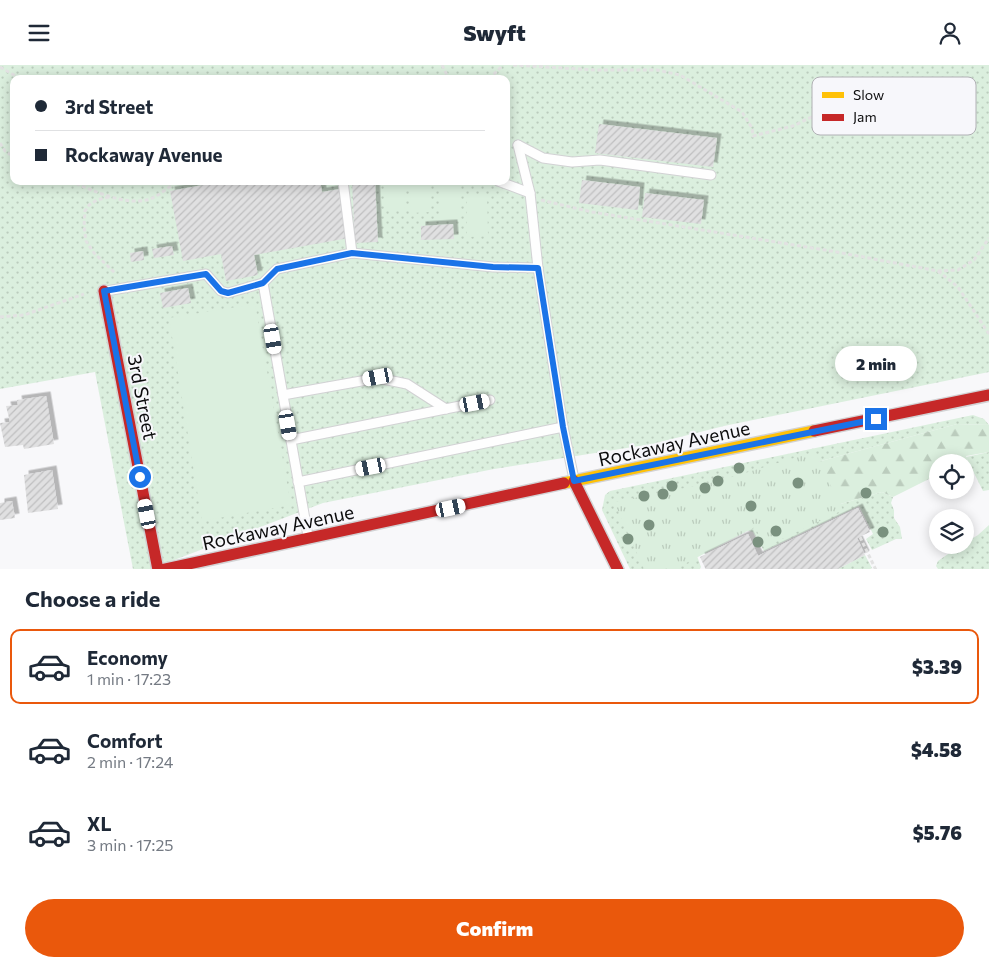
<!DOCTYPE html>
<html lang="en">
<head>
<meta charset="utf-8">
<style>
	:root { --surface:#fff; --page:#f6f6f7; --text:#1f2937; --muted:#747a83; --line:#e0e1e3; --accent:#ea580c }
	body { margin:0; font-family:Commissioner,sans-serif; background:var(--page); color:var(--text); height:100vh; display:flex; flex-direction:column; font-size:19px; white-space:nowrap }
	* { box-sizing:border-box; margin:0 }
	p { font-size:16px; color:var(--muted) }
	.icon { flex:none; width:28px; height:28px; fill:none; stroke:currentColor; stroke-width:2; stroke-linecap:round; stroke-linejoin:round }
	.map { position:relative; height:504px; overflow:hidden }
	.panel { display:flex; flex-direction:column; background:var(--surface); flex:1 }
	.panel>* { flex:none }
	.banner { position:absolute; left:10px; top:10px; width:500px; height:110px; border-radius:10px; box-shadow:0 2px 12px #0003; display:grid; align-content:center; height:110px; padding:0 25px; background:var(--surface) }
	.tools { position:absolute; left:929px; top:389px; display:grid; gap:10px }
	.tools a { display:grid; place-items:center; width:45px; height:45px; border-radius:50%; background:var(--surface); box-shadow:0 2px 12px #0003; font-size:25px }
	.end { position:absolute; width:22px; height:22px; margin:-11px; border:6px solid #1a73e8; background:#fff; box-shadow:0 0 0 2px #fff }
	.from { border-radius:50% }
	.bubble { position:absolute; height:35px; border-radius:18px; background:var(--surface); box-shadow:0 2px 12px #0003; font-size:16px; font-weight:800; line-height:35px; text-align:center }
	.car { position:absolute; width:15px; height:30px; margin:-15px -8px; border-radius:6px; box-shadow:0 0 4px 1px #0007; background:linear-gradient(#fff 24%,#345 0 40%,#fff 0 76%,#345 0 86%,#fff 0) }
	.banner b { display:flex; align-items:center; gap:18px; height:48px; font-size:19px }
	.banner b+b { border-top:1px solid var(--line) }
	.banner i { width:12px; height:12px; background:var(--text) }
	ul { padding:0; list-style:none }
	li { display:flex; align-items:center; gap:15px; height:75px; margin:0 10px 8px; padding:0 15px; border:2px solid transparent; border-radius:10px }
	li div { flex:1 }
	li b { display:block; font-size:19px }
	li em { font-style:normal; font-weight:800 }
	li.on { border-color:var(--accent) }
	li>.icon { width:45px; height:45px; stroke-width:1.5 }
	h2 { padding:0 25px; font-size:22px; line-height:60px }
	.primary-button { display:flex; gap:10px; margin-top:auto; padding:10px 25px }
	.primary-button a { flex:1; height:58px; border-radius:30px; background:var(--accent); color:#fff; font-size:20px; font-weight:800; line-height:58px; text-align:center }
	header { display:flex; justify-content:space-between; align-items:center; height:65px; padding:0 25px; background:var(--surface); font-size:22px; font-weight:800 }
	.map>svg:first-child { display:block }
</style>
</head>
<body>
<header><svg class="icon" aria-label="menu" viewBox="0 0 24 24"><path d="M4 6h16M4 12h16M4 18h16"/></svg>Swyft<svg class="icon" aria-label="person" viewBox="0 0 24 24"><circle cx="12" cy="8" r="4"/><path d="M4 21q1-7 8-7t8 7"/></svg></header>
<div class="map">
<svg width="989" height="505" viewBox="0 0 989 505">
	<defs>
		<pattern id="grass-dots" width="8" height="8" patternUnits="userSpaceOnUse" patternTransform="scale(1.25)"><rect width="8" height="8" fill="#dbefde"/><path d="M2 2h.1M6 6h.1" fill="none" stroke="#bbccbd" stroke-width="1.8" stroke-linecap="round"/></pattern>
		<pattern id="forest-firs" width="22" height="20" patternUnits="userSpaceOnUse" patternTransform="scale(1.25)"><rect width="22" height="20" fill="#dbefde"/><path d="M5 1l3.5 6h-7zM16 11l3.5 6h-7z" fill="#bbccbd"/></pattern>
		<pattern id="park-tufts" width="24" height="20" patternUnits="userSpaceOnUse" patternTransform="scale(1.25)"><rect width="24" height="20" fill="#dbefde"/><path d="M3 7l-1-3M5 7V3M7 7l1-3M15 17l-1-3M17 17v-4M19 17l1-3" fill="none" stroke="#bbccbd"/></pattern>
		<pattern id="building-hatch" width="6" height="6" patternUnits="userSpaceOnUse" patternTransform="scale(1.25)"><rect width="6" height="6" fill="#e0e0e1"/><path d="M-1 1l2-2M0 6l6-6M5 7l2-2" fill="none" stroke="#bfbfc0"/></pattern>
		<filter id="shadow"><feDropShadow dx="4.5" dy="-4.5" stdDeviation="0" flood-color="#0004"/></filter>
	</defs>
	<rect width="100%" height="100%" fill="#f8f8fa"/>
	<g fill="url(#grass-dots)" fill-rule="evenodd">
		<path d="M 0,0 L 989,0 L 989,307 L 724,361 L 652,379 L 494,404 L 323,438 L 148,505 L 133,504 L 95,307 L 0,324 ZM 14,14 L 506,14 L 506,116 L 14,116 Z"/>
		<path d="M 973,350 L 984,354 L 989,360 L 957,359 L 777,408 L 837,440 L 882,427 L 893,432 L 891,438 L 894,445 L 894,453 L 900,462 L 902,474 L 896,474 L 872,485 L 866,474 L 873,469 L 859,441 L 764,486 L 753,467 L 746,465 L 697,491 L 701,502 L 700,504 L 630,504 L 602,445 L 605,430 L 610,426 Z"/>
		<path d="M 989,387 L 989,425 L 983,426 L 966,392 Z"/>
		<path d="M 989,460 L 989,504 L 938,504 L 936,501 L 938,496 L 961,480 L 965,480 L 965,478 L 978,470 Z"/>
		<path d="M 865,490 L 872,503 L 869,505 L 836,505 Z"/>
	</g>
	<path fill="url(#forest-firs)" d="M 957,359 L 989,360 L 989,387 L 966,391 L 968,396 L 965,398 L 938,398 L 937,410 L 893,432 L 882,427 L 837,440 L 777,408 Z"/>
	<path fill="url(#park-tufts)" d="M 814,387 L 843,445 L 765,482 L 755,462 L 675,504 L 644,504 L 614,437 L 715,417 Z"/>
	<g fill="#dbefde">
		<path d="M 384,116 L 404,116 L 405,144 L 384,144 Z"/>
		<path d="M 410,116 L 431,116 L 431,147 L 411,148 Z"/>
		<path d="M 440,116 L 460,116 L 461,155 L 440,155 Z"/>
		<path d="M 467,129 L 487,129 L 488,171 L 467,172 Z"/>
		<path d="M 255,239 L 291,440 L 202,456 L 169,253 Z"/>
	</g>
	<g fill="url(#building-hatch)" filter="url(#shadow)">
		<path d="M 599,59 L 717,73 L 713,102 L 595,88 Z"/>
		<path d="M 582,115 L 640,122 L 638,145 L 579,138 Z"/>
		<path d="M 225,116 L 320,116 L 322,127 L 340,124 L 349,173 L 254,190 L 258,210 L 226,216 L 221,189 L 183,196 L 170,126 Z"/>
		<path d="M 352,116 L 375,116 L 378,177 L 355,178 Z"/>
		<path d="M 645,128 L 704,135 L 701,159 L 642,152 Z"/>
		<path d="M 453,159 L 454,174 L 421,175 L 421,161 Z"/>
		<path d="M 172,181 L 174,190 L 154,193 L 152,184 Z"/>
		<path d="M 143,186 L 144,195 L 131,197 L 130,188 Z"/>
		<path d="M 188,223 L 191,238 L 163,243 L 160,228 Z"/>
		<path d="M 46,331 L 54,379 L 24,384 L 23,380 L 5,382 L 0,358 L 10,357 L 6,341 L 18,340 L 17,335 Z"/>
		<path d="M 52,405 L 58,444 L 28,448 L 24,410 Z"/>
		<path d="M 12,436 L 15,453 L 0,455 L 0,438 Z"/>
		<path d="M 858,443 L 870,467 L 857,473 L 865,490 L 836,505 L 706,505 L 700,492 L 748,469 L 758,491 Z"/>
	</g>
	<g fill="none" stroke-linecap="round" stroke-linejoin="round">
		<g stroke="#d2d2d4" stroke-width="11">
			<g id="lane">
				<path d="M 518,80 L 530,128 L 538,203 L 563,362 L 574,414"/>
				<path d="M 518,80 L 543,93 L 572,97 L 600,95 L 711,110"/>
				<path d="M 343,116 L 352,188"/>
				<path d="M 498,116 L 530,128"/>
				<path d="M 263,218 L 277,204 L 352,188 L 493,202 L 538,203"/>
				<path d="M 106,226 L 206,209 L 221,226 L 228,228 L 263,218 L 308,471"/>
				<path d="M 283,330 L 378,313 L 407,319 L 446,344"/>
				<path d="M 291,375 L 490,335"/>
				<path d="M 298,417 L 563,362"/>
			</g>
		</g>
		<g stroke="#d2d2d4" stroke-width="14">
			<path id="slow" d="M 564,418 L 814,366"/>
		</g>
		<g stroke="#d2d2d4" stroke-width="14">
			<g id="jam">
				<path d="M 104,226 L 158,505"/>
				<path d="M 814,366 L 989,330"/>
				<path d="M 574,416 L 618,505"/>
				<path d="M 161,505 L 564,418"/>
			</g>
		</g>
		<g stroke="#e2e2e2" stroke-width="3" stroke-dasharray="4 2.5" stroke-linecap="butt">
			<path d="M 442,0 L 449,14"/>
			<path d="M 513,0 L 595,5 L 657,5 L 680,10 L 742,47 L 752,63 L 753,71 L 793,61 L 824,46"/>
			<path d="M 0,2 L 21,14"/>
			<path d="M 489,14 L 503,0"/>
			<path d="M 0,78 L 5,86 L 14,92"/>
			<path d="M 70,116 C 92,125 126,142 150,134 C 160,130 169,122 177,116"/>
			<path d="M 109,132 L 97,135 L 89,140 L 85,146 L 84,161 L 86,176 L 94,188 L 116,209"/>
			<path d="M 541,135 L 592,147 L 831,186 L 938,206 L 958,205 L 974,195 L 989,173"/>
			<path d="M 938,206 L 958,222 L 989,269"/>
			<path d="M 0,252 L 24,250 L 84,229"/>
			<path d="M 860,472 L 876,505"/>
		</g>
		<use href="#lane" stroke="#fefefe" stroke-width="9"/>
		<use href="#slow" stroke="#ffc107" stroke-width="11"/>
		<use href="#jam" stroke="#c62828" stroke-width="11"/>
	</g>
	<g fill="#7a917f">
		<circle cx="739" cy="403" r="5.5"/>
		<circle cx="718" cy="416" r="5.5"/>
		<circle cx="798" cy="418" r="5.5"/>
		<circle cx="672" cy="421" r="5.5"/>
		<circle cx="705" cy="423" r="5.5"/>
		<circle cx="866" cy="428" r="5.5"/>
		<circle cx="663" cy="429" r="5.5"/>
		<circle cx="644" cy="431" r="5.5"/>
		<circle cx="751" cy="441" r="5.5"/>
		<circle cx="649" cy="460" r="5.5"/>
		<circle cx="776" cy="466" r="5.5"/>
		<circle cx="883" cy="467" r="5.5"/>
		<circle cx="628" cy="474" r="5.5"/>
		<circle cx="758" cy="477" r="5.5"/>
	</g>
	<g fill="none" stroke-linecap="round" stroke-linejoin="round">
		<path stroke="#1a73e8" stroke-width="6" d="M 140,412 L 104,226 L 206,209 L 221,226 L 228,228 L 263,218 L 277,204 L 352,188 L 493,202 L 538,203 L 563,362 L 574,416 L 876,354"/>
	</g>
	<g text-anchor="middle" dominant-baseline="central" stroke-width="4" stroke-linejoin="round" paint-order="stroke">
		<g font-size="19" fill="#0c0c0d" stroke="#f7f7fb">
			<text transform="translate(143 332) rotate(79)">3rd Street</text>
			<text transform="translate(674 378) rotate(-12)">Rockaway Avenue</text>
			<text transform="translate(278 462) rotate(-12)">Rockaway Avenue</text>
		</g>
	</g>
	<rect x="812" y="12" width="164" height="58" rx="8" fill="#f7f7fb" stroke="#b0b0b4" stroke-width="1"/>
	<rect x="822" y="27" width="22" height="6" fill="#ffc107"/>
	<rect x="822" y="49" width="22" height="7" fill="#c62828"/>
	<g font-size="14" fill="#0c0c0d">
		<text x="853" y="35">Slow</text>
		<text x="853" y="57">Jam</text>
	</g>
</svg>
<div class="tools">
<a><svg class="icon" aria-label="locate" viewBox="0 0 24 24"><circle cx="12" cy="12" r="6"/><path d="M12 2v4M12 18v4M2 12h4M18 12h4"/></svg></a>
<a><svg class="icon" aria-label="layers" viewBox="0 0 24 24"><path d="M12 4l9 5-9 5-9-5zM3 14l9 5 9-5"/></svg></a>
</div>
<i class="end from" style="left:140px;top:412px"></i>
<i class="end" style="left:876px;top:354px"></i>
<div class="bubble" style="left:835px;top:281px;width:82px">2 min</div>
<i class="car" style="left:273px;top:274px;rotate:170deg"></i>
<i class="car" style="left:378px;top:312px;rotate:259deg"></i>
<i class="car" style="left:475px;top:338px;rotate:79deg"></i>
<i class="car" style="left:288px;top:360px;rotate:170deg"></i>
<i class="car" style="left:371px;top:402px;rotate:259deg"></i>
<i class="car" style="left:451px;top:443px;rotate:78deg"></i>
<i class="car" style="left:147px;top:449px;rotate:349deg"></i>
<div class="banner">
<b><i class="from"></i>3rd Street</b>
<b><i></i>Rockaway Avenue</b>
</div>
</div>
<section class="panel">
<h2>Choose a ride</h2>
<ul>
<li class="on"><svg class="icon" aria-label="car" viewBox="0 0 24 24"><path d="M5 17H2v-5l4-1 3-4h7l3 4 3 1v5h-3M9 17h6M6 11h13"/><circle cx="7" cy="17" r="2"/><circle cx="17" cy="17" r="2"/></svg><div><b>Economy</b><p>1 min · 17:23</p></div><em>$3.39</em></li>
<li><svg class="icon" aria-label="car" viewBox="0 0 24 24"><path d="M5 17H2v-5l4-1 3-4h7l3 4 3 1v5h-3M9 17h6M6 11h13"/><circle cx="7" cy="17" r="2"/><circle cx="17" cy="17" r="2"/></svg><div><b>Comfort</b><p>2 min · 17:24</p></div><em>$4.58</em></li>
<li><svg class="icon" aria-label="car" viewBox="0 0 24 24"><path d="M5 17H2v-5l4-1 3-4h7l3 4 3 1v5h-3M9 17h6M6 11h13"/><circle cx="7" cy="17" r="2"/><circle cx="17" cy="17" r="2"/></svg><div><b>XL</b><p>3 min · 17:25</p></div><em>$5.76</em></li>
</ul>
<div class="primary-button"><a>Confirm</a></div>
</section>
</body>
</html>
